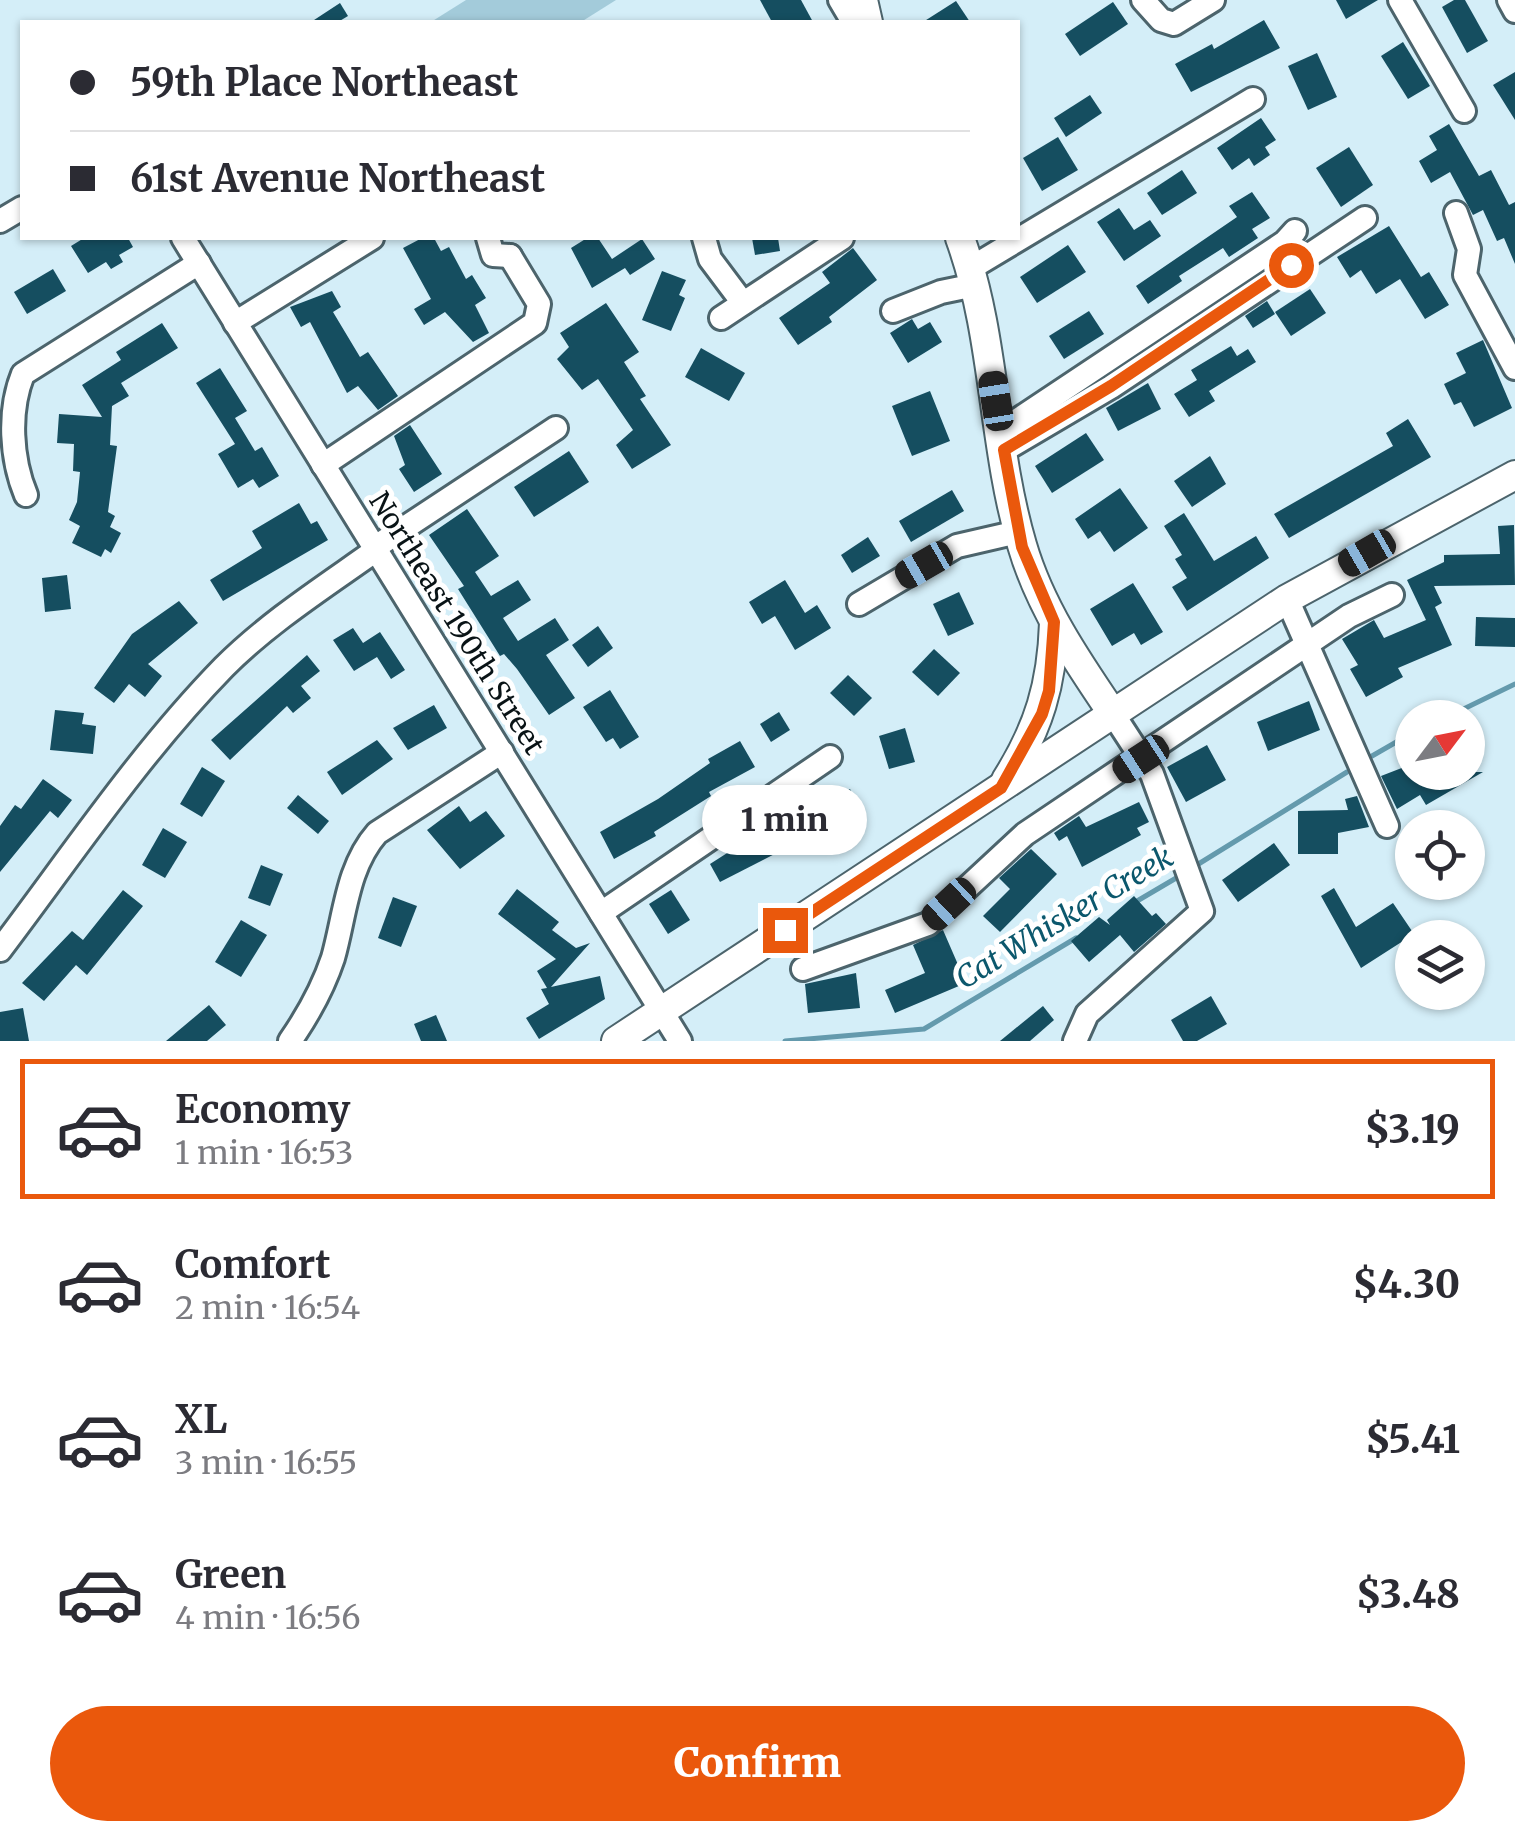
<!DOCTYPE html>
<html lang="en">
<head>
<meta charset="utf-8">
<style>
	:root { --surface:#fff; --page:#f2f2f3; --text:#2b2b33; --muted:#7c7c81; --line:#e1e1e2; --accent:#ea580c }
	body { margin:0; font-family:Merriweather,serif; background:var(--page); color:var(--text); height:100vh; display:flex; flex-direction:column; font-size:38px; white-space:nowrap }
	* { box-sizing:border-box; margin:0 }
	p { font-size:32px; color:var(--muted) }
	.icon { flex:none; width:55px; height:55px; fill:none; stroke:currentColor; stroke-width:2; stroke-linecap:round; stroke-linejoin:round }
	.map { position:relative; height:1041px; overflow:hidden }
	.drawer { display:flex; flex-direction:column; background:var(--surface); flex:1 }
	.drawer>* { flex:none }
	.top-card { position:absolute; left:20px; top:20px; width:1000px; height:220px; border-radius:0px; box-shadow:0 2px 8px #0004; display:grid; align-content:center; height:220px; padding:0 50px; background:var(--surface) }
	.needle { width:65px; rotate:58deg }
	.fabs { position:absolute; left:1395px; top:700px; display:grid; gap:20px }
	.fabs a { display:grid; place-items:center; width:90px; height:90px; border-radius:50%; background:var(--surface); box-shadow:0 2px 8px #0004; font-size:50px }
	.end { position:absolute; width:45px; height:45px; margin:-22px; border:12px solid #ea580c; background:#fff; box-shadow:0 0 0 5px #fff }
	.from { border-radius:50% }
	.bubble { position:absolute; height:70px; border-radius:35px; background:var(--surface); box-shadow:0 2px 8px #0004; font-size:32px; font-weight:800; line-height:70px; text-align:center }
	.car { position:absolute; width:30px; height:60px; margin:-30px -15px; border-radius:12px; box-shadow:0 0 8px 2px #0007; background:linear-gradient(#222 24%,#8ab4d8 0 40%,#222 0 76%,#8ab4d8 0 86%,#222 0) }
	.top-card b { display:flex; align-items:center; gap:35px; height:95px; font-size:38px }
	.top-card b+b { border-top:2px solid var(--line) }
	.top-card i { width:25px; height:25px; background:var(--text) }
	ul { padding:18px 0 0; list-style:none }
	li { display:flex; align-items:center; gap:30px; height:140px; margin:0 20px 15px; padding:0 30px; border:5px solid transparent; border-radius:0px }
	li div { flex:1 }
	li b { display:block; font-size:38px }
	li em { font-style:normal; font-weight:800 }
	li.active { border-color:var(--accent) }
	li>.icon { width:90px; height:90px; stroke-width:1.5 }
	.action { display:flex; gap:20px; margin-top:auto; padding:20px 50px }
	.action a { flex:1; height:115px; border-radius:60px; background:var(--accent); color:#fff; font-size:40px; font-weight:800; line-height:115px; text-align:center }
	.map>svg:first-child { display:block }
</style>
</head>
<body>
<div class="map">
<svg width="1515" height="1041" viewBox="0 0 1515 1041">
	<rect width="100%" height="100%" fill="#d4eef8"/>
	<path fill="#a3cbda" d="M 466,0 L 616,0 L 581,22 L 431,22 Z"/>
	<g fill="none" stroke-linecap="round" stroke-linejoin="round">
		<g stroke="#649aad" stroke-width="5">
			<path d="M 1445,718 L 1515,684"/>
			<path d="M 1372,756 L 1412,733"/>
			<path d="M 1192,868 L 1347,772"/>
			<path d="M 1132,904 L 1183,874"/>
			<path d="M 785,1041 L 924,1029 L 1076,938"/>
		</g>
	</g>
	<g fill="#154e60">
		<path d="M 760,0 L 801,0 L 813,22 L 772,22 Z"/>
		<path d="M 1336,0 L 1378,0 L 1346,19 Z"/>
		<path d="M 1454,0 L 1465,0 L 1488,41 L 1467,53 L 1442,7 Z"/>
		<path d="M 956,1 L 970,22 L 923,22 Z"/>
		<path d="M 1113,2 L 1128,24 L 1080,56 L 1065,34 Z"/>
		<path d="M 340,3 L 348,16 L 338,22 L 311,22 Z"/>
		<path d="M 1264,20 L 1280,48 L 1191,92 L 1175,64 L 1212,44 L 1214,49 Z"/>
		<path d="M 1403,42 L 1430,86 L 1408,99 L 1381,56 Z"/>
		<path d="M 1317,53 L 1337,97 L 1308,110 L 1288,66 Z"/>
		<path d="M 1515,72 L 1515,120 L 1493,85 Z"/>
		<path d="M 1090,95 L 1102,113 L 1066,137 L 1054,118 Z"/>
		<path d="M 1261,118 L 1276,140 L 1265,147 L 1270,155 L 1254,166 L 1249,158 L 1232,170 L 1217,148 Z"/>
		<path d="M 1449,124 L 1479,176 L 1491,170 L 1509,205 L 1515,202 L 1515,264 L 1504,238 L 1497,241 L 1483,210 L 1473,215 L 1450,172 L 1431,183 L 1419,161 L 1437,150 L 1429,136 Z"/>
		<path d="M 1058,137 L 1078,170 L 1042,191 L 1023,158 Z"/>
		<path d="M 1349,147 L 1373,185 L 1341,207 L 1316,168 Z"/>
		<path d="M 1182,170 L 1197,193 L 1162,215 L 1147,193 Z"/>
		<path d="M 1252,192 L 1270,218 L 1252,229 L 1258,238 L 1229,257 L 1223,248 L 1179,276 L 1182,281 L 1148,304 L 1136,286 L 1237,217 L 1229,206 Z"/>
		<path d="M 1119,208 L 1134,230 L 1150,220 L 1161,236 L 1124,261 L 1097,222 Z"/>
		<path d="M 1389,226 L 1421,277 L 1429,272 L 1449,305 L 1425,319 L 1400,279 L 1376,294 L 1361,270 L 1350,278 L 1337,257 Z"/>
		<path d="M 84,238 L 128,238 L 133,247 L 119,255 L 123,262 L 111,269 L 106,262 L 88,273 L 71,246 Z"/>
		<path d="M 422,238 L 434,238 L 441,251 L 449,247 L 466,279 L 472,275 L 486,298 L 475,305 L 489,333 L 473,342 L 445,312 L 424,325 L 414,309 L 431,299 L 403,248 Z"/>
		<path d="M 587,238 L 598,238 L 612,259 L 642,239 L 655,259 L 630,275 L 625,268 L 592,288 L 571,248 Z"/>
		<path d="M 752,238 L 778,238 L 780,251 L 755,255 Z"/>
		<path d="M 1068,245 L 1086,272 L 1037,303 L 1020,277 Z"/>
		<path d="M 853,248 L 877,280 L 829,317 L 832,322 L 798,345 L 779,318 L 830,283 L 822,272 Z"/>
		<path d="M 53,269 L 66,291 L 27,314 L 14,292 Z"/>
		<path d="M 662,271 L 686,280 L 679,295 L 685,298 L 671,331 L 642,320 Z"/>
		<path d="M 1310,289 L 1326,313 L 1291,336 L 1275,312 Z"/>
		<path d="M 332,291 L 341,307 L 333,312 L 360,357 L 368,352 L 398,396 L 378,410 L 358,386 L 347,393 L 310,322 L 301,327 L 290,307 Z"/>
		<path d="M 1267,301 L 1275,314 L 1253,328 L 1245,316 Z"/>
		<path d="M 606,303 L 639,352 L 624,362 L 646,396 L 640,399 L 671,445 L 632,469 L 616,445 L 633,430 L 598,379 L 582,390 L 557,359 L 569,347 L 560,333 Z"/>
		<path d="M 1089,311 L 1104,334 L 1064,359 L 1049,336 Z"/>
		<path d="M 912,319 L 918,329 L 930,322 L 942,342 L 908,363 L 890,333 Z"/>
		<path d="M 162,323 L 178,348 L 121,383 L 129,396 L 112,406 L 110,445 L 117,446 L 108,512 L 115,516 L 110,527 L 121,533 L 111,553 L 105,549 L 101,557 L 72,543 L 80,526 L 69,520 L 77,502 L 80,472 L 73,471 L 74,444 L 57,443 L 59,414 L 102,417 L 82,385 L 121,360 L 116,352 Z"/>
		<path d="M 1483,340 L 1512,408 L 1474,427 L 1461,402 L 1454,405 L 1444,384 L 1466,373 L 1456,353 Z"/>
		<path d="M 1231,346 L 1237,356 L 1248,349 L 1256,362 L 1209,391 L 1215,401 L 1189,417 L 1174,394 L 1197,380 L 1191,370 Z"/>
		<path d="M 701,348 L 745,373 L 729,401 L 685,377 Z"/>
		<path d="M 220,368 L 247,411 L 235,418 L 255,451 L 262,447 L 279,476 L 259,488 L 253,479 L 238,488 L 218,454 L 235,444 L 196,383 Z"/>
		<path d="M 1148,383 L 1161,409 L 1118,431 L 1106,408 Z"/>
		<path d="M 930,391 L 950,441 L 912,456 L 892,406 Z"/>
		<path d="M 1408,419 L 1431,457 L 1289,538 L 1274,514 L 1393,446 L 1386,433 Z"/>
		<path d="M 410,425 L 442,474 L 414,492 L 399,469 L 405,465 L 394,436 Z"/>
		<path d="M 1086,433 L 1104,460 L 1052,493 L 1035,466 Z"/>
		<path d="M 569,451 L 589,482 L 534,517 L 514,487 Z"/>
		<path d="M 1210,456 L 1226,484 L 1192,507 L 1174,481 Z"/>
		<path d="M 1120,488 L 1148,528 L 1114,552 L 1100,531 L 1088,539 L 1075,519 Z"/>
		<path d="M 952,490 L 964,511 L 911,542 L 899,521 Z"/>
		<path d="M 299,503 L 311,524 L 317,521 L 328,540 L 223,601 L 210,580 L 262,548 L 252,531 Z"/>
		<path d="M 467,509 L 499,556 L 475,572 L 491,596 L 518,580 L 531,600 L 503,618 L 518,641 L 555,618 L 569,640 L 546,655 L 575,698 L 549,715 L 517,669 L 504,654 L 500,656 L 458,589 L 464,586 L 429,535 Z"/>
		<path d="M 1184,513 L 1214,561 L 1256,536 L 1269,558 L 1187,611 L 1172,587 L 1187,578 L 1175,559 L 1182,555 L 1164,526 Z"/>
		<path d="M 1514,525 L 1515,585 L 1434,586 L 1442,603 L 1435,607 L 1452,645 L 1398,668 L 1403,677 L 1366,697 L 1350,669 L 1358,665 L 1342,639 L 1374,620 L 1384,638 L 1426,620 L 1407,580 L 1444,562 L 1444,555 L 1500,554 L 1498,526 Z"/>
		<path d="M 868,537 L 880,556 L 852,573 L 841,555 Z"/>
		<path d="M 67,575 L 71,609 L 45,612 L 42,578 Z"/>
		<path d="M 785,580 L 805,613 L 817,605 L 831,628 L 795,650 L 775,616 L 762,624 L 749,602 Z"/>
		<path d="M 1133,583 L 1163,632 L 1141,645 L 1134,633 L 1112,646 L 1090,609 Z"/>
		<path d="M 959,592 L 974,624 L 948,636 L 933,604 Z"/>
		<path d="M 179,601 L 198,623 L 148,664 L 162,676 L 145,697 L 129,684 L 114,703 L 94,688 L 132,634 Z"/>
		<path d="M 1476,617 L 1515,618 L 1515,647 L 1475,646 Z"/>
		<path d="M 598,626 L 613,648 L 588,667 L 572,645 Z"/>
		<path d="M 353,628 L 363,643 L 380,632 L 405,670 L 391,679 L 377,657 L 354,671 L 333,640 Z"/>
		<path d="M 934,649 L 960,673 L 938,696 L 912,672 Z"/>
		<path d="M 307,655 L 320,671 L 301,686 L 311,698 L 293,713 L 287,706 L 230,760 L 211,740 Z"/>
		<path d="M 848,675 L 872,698 L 854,716 L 830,693 Z"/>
		<path d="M 610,690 L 639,737 L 620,749 L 613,738 L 606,742 L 583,707 Z"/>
		<path d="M 1309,701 L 1320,730 L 1268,751 L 1257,722 Z"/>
		<path d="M 434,705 L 447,728 L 408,750 L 393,728 Z"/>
		<path d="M 55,710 L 84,713 L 82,724 L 96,726 L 93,754 L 50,750 Z"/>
		<path d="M 779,712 L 790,730 L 771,742 L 760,724 Z"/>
		<path d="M 905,728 L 915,762 L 889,769 L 879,736 Z"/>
		<path d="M 377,740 L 393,759 L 342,795 L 327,772 Z"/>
		<path d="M 740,741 L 755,767 L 709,792 L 711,796 L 654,832 L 656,836 L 614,859 L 600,832 L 658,799 L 710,763 L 708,759 Z"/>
		<path d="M 1207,745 L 1226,780 L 1186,802 L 1167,767 Z"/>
		<path d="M 1412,764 L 1412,772 L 1483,772 L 1426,805 L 1420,795 L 1397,809 L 1381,776 Z"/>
		<path d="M 202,767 L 225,781 L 202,817 L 180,804 Z"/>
		<path d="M 43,779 L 72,800 L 58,818 L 50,811 L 0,872 L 0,826 L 15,805 L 21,809 Z"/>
		<path d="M 850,789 L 863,811 L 833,830 L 819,807 Z"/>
		<path d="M 298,795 L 329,821 L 318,834 L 287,808 Z"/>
		<path d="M 1357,796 L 1369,827 L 1338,833 L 1338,854 L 1298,854 L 1298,811 L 1348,810 L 1345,799 Z"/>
		<path d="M 1139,802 L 1149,822 L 1137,828 L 1141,835 L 1082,867 L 1067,836 L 1059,841 L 1054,833 L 1079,816 L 1086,827 Z"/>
		<path d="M 459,806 L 470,822 L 486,811 L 505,836 L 460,869 L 427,830 Z"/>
		<path d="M 779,820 L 794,844 L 720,882 L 710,864 Z"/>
		<path d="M 163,828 L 187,842 L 165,878 L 142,865 Z"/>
		<path d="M 1274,843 L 1290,865 L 1238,902 L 1222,880 Z"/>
		<path d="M 1031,849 L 1057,874 L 1000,932 L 983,916 L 1010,889 L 999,878 Z"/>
		<path d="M 261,865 L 283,874 L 270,906 L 248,898 Z"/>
		<path d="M 1334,888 L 1356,927 L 1393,903 L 1414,934 L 1361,968 L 1321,896 Z"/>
		<path d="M 517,889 L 559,922 L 552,930 L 576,948 L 590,943 L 551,987 L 600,976 L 605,999 L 539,1039 L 526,1018 L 549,1004 L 541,989 L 547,988 L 537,971 L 556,959 L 498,914 Z"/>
		<path d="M 123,890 L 143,906 L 87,975 L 76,965 L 44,1001 L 22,983 L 72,931 L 83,940 Z"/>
		<path d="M 671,890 L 690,920 L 668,934 L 649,904 Z"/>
		<path d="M 1134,896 L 1152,916 L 1156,913 L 1166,924 L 1134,952 L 1120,935 L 1089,962 L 1071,941 L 1099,917 L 1110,925 L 1107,920 Z"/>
		<path d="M 393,897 L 417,906 L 401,947 L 378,938 Z"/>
		<path d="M 241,920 L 267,935 L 241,977 L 215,962 Z"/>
		<path d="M 943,930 L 966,983 L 895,1013 L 885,990 L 925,973 L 913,945 Z"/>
		<path d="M 856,973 L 860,1008 L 808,1013 L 805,984 Z"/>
		<path d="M 1211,996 L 1227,1024 L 1197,1041 L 1183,1041 L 1171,1020 Z"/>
		<path d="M 209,1005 L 226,1025 L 207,1041 L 166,1041 Z"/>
		<path d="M 1043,1006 L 1054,1020 L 1030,1041 L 1000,1041 Z"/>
		<path d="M 23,1008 L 29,1041 L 0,1041 L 0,1012 Z"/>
		<path d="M 436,1015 L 447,1041 L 421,1041 L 414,1024 Z"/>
	</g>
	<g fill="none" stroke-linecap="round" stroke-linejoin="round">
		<g stroke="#4c646c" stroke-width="28">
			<g id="minor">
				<path d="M 840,0 L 853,22"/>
				<path d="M 1143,0 L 1161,20 L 1174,24 L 1213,0"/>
				<path d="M 1400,0 L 1464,111"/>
				<path d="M 1509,0 L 1515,11"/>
				<path d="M 1456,213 L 1469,249 L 1465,275 L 1515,368"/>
				<path d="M 0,221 L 22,208"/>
				<path d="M 183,238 L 680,1041"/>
				<path d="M 488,238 L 493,255 L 510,256"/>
				<path d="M 704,238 L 710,259 L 743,303"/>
				<path d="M 971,268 L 1253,99"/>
				<path d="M 893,311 L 941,292 L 975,285"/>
				<path d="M 721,318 L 842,238"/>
				<path d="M 235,323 L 372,238"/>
				<path d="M 1001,431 L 1285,242 L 1295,231"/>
				<path d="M 1004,450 L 1111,387 L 1365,218"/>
				<path d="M 323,465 L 535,323 L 539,304 L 510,256"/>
				<path d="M 26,495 C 11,459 8,411 23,374 L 199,263"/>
				<path d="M 374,548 L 556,428"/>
				<path d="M 1287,599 L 1387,826"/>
				<path d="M 859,604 L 957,546 L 1018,532"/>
				<path d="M 601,913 L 830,757"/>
				<path d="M 0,950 C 72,855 140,753 224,667 C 269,622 324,587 376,550"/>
				<path d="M 803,969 L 928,924 L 1025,834 L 1349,616 L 1392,595"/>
				<path d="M 290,1041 C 308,1015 323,988 333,958 C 345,916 347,867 377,833 L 502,752"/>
				<path d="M 1075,1041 L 1087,1014 L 1202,911 L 1152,774 L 1113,714"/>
			</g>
		</g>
		<g stroke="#4c646c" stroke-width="32">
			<g id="major">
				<path d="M 863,0 L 868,22"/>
				<path d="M 960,238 C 996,337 992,444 1022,545 C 1040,607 1077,661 1113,714"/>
				<path d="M 1006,780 C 1039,728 1052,684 1054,623"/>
				<path d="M 616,1041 L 1287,599 L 1515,475"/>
			</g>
		</g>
		<use href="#minor" stroke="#fff" stroke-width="22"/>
		<use href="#major" stroke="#fff" stroke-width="28"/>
	</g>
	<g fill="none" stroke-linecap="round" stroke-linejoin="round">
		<path stroke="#ea580c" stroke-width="12" d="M 785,930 L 1001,788 L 1042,714 L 1049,691 L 1054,622 L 1022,547 L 1004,450 L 1111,386 L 1291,265"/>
	</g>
	<g text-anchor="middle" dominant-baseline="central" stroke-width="10" stroke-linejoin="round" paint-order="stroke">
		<g font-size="28" fill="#091316" stroke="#fff">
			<text transform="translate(457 623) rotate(58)">Northeast 190th Street</text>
		</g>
		<g font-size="30" font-style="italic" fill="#0c586d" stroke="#fff">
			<text transform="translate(1064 917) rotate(-31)">Cat Whisker Creek</text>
		</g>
	</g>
</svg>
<div class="fabs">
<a><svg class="needle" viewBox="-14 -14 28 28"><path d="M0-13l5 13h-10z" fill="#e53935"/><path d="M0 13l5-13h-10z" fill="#7c7c81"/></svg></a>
<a><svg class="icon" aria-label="locate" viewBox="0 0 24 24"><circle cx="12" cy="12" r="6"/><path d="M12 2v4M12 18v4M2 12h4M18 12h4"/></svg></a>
<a><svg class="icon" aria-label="layers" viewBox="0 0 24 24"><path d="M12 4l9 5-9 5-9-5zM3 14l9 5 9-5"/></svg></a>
</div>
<i class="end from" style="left:1291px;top:265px"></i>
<i class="end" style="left:785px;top:930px"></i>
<div class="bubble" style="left:702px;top:785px;width:165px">1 min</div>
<i class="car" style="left:996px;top:401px;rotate:351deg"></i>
<i class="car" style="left:1367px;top:553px;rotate:240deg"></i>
<i class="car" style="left:924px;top:565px;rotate:240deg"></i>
<i class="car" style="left:1141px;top:759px;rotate:237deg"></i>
<i class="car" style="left:949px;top:904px;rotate:227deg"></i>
<div class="top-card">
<b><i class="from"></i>59th Place Northeast</b>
<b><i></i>61st Avenue Northeast</b>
</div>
</div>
<section class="drawer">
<ul>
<li class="active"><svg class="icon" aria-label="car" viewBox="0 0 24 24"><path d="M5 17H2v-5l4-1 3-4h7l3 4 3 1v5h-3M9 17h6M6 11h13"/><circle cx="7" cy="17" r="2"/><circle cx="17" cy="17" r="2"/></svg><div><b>Economy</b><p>1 min · 16:53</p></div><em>$3.19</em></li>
<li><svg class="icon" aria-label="car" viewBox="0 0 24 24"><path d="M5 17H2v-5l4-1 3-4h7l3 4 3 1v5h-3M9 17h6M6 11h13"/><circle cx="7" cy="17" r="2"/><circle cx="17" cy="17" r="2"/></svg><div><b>Comfort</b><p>2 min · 16:54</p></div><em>$4.30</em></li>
<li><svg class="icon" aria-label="car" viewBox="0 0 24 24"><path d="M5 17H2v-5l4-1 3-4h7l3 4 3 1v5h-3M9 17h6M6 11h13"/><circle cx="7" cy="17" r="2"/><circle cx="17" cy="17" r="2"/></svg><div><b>XL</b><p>3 min · 16:55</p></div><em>$5.41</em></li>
<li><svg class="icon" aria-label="car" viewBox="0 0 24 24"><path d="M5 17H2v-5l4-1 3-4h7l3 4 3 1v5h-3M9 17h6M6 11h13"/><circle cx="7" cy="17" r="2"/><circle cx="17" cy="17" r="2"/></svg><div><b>Green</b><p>4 min · 16:56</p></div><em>$3.48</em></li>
</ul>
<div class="action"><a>Confirm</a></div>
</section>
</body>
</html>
